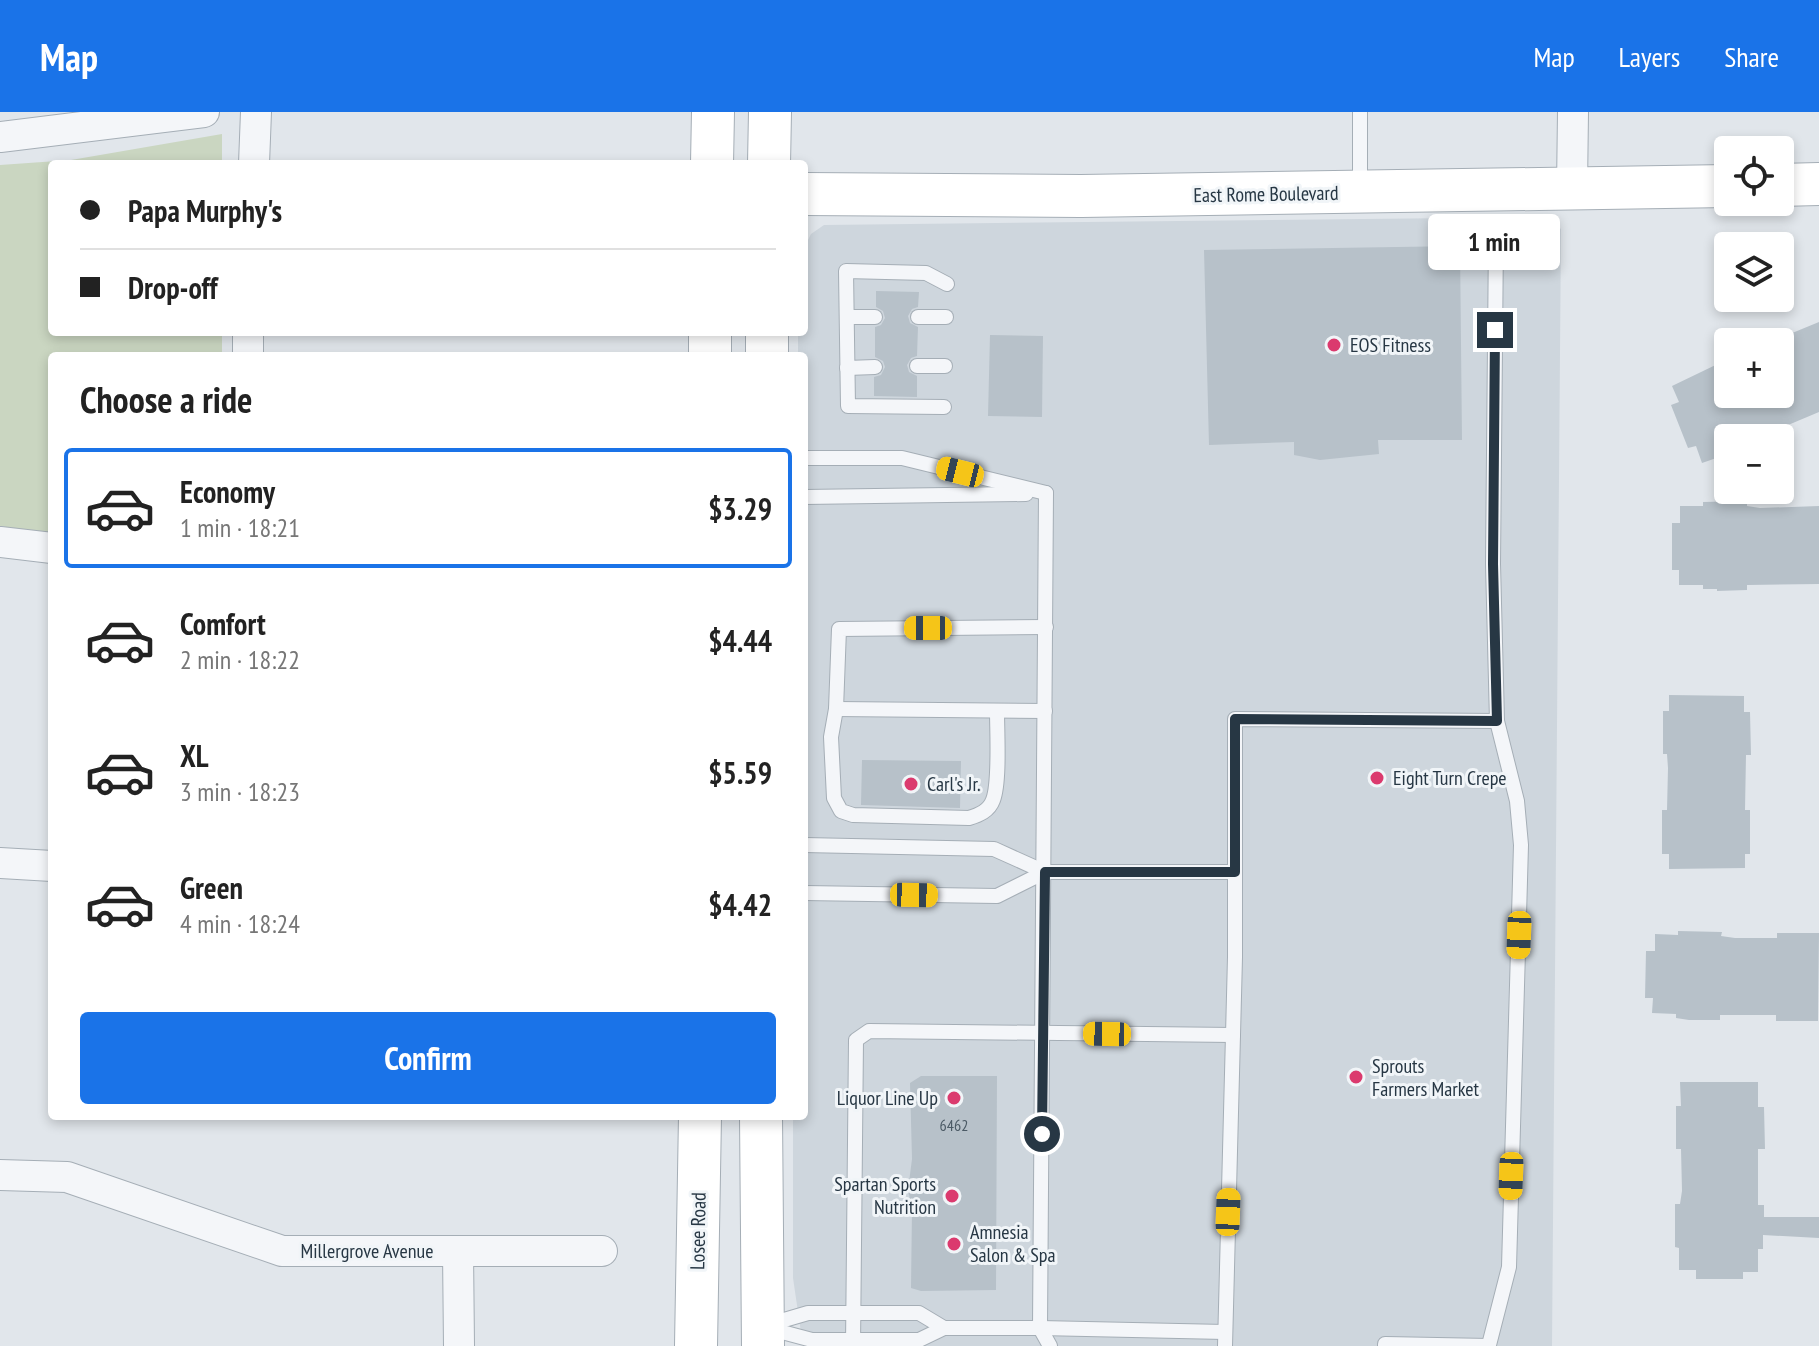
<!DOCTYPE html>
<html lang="en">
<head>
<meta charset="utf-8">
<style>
	:root { --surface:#fff; --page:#f2f2f2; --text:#222; --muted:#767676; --line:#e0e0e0; --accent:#1a73e8 }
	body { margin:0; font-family:"PT Sans Narrow",sans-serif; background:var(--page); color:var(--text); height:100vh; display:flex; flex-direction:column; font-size:30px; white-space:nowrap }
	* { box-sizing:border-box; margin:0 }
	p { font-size:26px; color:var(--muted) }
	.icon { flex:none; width:44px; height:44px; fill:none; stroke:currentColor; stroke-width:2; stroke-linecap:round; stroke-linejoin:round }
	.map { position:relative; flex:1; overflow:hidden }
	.panel { position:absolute; left:48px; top:240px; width:760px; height:768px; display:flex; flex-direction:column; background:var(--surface); border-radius:8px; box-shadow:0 4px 12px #0003 }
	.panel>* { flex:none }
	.top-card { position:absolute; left:48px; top:48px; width:760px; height:176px; border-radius:8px; box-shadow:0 4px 12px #0003; display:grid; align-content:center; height:176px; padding:0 32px; background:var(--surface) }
	.controls { position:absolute; left:1714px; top:24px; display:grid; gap:16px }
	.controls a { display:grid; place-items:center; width:80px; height:80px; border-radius:8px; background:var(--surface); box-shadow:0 4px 12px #0003; font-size:40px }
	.end { position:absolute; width:36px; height:36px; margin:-18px; border:10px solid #273744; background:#fff; box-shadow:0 0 0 4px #fff }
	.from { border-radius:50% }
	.bubble { position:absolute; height:56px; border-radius:8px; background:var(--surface); box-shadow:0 4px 12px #0003; font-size:26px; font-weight:700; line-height:56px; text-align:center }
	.car { position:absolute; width:24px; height:48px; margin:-24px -12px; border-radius:10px; box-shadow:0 0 6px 2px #0007; background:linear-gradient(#f5c518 24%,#345 0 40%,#f5c518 0 76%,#345 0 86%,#f5c518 0) }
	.top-card b { display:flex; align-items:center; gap:28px; height:76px; font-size:30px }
	.top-card b+b { border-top:2px solid var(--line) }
	.top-card i { width:20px; height:20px; background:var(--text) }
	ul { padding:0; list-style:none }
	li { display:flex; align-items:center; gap:24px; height:120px; margin:0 16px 12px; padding:0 16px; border:4px solid transparent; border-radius:8px }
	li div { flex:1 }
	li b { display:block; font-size:30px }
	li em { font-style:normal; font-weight:700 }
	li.current { border-color:var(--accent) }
	li>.icon { width:72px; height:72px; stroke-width:1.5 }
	h2 { padding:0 32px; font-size:36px; line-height:96px }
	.button { display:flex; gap:16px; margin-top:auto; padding:16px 32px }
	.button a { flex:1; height:92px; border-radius:8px; background:var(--accent); color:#fff; font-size:32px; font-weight:700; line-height:92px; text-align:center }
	header { display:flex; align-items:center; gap:48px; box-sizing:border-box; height:112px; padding:0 40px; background:var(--accent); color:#fff }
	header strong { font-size:38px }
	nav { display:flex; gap:44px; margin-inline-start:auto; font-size:28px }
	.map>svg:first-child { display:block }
</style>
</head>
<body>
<header>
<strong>Map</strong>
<nav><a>Map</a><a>Layers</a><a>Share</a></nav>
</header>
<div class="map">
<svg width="1819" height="1234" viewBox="0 0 1819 1234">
	<rect width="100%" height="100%" fill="#e1e6eb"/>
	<path fill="#ced6dd" d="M 1545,105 L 1561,117 L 1552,1234 L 803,1234 L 793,1166 L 793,1004 L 804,1004 L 804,244 L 798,244 L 798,220 L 804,220 L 804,136 L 811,122 L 824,113 Z"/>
	<path fill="#cad6c1" d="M 222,22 L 222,52 L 52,52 L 52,220 L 222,220 L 222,244 L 52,244 L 52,422 L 0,414 L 0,53 L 71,48 Z"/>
	<g fill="#b7c1c9">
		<path d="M 1460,134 L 1462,328 L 1378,328 L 1379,342 L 1320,348 L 1294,343 L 1294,330 L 1209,333 L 1204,138 Z"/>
		<path d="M 876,179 L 919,180 L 918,195 L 912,197 L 908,204 L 910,211 L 918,215 L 917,244 L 911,246 L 907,253 L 909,260 L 917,264 L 917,285 L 874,284 L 874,265 L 881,263 L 885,255 L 883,249 L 875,245 L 875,215 L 881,213 L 885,206 L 883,199 L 876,195 Z"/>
		<path d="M 1819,210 L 1819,300 L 1757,326 L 1728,326 L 1728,342 L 1702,351 L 1696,334 L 1688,336 L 1671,293 L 1679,290 L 1672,274 L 1728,247 L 1728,282 L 1780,282 L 1780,226 Z"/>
		<path d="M 990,223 L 1043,224 L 1042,305 L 988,304 Z"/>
		<path d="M 1747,389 L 1747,394 L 1760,396 L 1819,394 L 1819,472 L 1747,473 L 1747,478 L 1717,479 L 1717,477 L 1703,477 L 1703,473 L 1679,473 L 1679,458 L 1672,458 L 1672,411 L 1680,411 L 1680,394 L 1703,394 L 1703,390 Z"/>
		<path d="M 1669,583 L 1744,584 L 1744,600 L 1750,600 L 1751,643 L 1746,643 L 1745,698 L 1750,698 L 1750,742 L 1745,742 L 1745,756 L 1669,757 L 1669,742 L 1662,742 L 1662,698 L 1667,698 L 1668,656 L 1667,642 L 1663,642 L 1663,599 L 1669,599 Z"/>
		<path d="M 862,648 L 961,649 L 960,696 L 861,693 Z"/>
		<path d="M 1678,819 L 1722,820 L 1721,824 L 1735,826 L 1777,826 L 1777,821 L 1819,821 L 1818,909 L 1776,909 L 1776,903 L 1720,903 L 1720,908 L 1689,908 L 1676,906 L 1676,902 L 1652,901 L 1653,886 L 1645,886 L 1646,839 L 1655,839 L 1655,822 L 1678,823 Z"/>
		<path d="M 921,964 L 997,964 L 996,1178 L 921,1179 L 911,1176 L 912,1097 L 908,1078 L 912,1047 L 910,971 Z"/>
		<path d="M 1680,970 L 1758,970 L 1758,995 L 1764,995 L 1765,1037 L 1758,1037 L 1758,1093 L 1764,1093 L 1764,1105 L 1819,1105 L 1819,1126 L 1763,1123 L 1763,1137 L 1758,1137 L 1758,1160 L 1743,1160 L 1743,1167 L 1696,1167 L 1696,1158 L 1679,1158 L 1679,1136 L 1675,1135 L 1675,1092 L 1680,1092 L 1682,1079 L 1681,1037 L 1676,1037 L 1676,994 L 1681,994 Z"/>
	</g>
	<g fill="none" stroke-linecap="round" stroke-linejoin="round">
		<g stroke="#a5aeb6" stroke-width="16">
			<g id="lane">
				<path d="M 1360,0 L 1360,76"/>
				<path d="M 847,205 L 875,205"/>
				<path d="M 918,205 L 946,205"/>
				<path d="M 917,254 L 945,254"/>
				<path d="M 847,256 L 875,255"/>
				<path d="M 944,295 L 848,294 L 846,159 L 926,161 L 947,172"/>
				<path d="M 804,346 L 902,346 L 1046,381"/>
				<path d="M 804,385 L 1026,382"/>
				<path d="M 836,597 L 1045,599"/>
				<path d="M 997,599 C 997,620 1000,670 993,688 C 989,699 979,703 969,706 L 853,703 L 841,699 L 834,686 L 831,625 L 836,597 L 839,517 L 1046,515"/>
				<path d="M 804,733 L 994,737 L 1045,760 L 1235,760"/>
				<path d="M 804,781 L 997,784 L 1045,760"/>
				<path d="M 767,1213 L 808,1201 L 919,1201 L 944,1216"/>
				<path d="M 767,1216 L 812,1228 L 919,1228 L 944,1216 L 1040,1216 L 1046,381"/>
				<path d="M 1040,1216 L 1225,1220"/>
				<path d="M 1040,1216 L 1050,1234"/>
				<path d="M 1489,1233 L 1509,1155 L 1521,733 L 1517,689 L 1497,609"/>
				<path d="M 853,1234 L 856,928 L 869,919 L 1233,923"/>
				<path d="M 1225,1234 L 1235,845 L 1235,607 L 1497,609 L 1493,452 L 1496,123"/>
				<path d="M 1385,1234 L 1385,1232 L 1489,1234"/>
			</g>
		</g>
		<g stroke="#a5aeb6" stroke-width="32">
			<g id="street">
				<path d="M 0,25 L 204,0"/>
				<path d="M 254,52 L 256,0"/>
				<path d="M 1572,76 L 1573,0"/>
				<path d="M 248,244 L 248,220"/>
				<path d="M 0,430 L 52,436"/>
				<path d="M 0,751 L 52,754"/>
				<path d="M 0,1063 L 67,1065 L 282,1139 L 602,1139"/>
				<path d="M 458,1139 L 459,1234"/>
			</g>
		</g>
		<g stroke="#a5aeb6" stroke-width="44">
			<g id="secondary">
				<path d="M 712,52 L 713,0"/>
				<path d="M 769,52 L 770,0"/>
				<path d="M 1780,73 L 1819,72"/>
				<path d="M 804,82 L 1081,84 L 1728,74"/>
				<path d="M 710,244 L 710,220"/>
				<path d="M 767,244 L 767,220"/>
				<path d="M 761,1004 L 763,1234"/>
				<path d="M 696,1234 L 700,1004"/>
			</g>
		</g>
		<use href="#lane" stroke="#f4f6f9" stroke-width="14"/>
		<use href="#street" stroke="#f4f6f9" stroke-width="30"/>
		<use href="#secondary" stroke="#fff" stroke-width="42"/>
	</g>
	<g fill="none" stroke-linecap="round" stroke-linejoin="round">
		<path stroke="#273744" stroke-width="10" d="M 1042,1022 L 1045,760 L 1235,760 L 1235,607 L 1497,609 L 1493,452 L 1495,218"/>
	</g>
	<g fill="#db3a6e" stroke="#f1f5f8" stroke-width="3">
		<circle cx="1334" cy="233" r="8"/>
		<circle cx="1377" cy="666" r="8"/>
		<circle cx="911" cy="672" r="8"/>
		<circle cx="1356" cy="965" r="8"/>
		<circle cx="954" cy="986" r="8"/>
		<circle cx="952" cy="1084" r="8"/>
		<circle cx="954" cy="1132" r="8"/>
	</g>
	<g text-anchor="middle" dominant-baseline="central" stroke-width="6" stroke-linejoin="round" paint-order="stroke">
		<g font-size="16" fill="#4b5a65">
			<text x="954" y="1013">6462</text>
		</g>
		<g font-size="20" fill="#273744" stroke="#f1f5f8">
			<text transform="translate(1266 82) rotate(-1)">East Rome Boulevard</text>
			<text transform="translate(698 1119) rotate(-89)">Losee Road</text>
			<text x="367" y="1139">Millergrove Avenue</text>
		</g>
		<g font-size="20" fill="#273744" stroke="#f1f5f8" text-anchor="start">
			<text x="1350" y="233">EOS Fitness</text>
			<text x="1393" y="666">Eight Turn Crepe</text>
			<text x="927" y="672">Carl's Jr.</text>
			<text x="1372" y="954">Sprouts<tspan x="1372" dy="23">Farmers Market</tspan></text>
			<text x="938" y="986" text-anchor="end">Liquor Line Up</text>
			<text x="936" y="1072" text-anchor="end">Spartan Sports<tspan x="936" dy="23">Nutrition</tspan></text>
			<text x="970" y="1120">Amnesia<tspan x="970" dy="23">Salon &amp; Spa</tspan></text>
		</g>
	</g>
</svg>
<div class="controls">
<a><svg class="icon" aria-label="locate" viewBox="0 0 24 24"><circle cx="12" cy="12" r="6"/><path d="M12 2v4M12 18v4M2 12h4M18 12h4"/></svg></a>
<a><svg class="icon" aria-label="layers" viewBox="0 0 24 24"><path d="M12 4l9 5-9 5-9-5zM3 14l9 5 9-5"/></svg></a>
<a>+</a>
<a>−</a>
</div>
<i class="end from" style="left:1042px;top:1022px"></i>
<i class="end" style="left:1495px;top:218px"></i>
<div class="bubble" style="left:1428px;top:102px;width:132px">1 min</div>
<i class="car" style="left:960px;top:360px;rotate:284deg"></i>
<i class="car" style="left:928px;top:516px;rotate:270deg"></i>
<i class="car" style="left:914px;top:783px;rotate:91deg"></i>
<i class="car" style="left:1519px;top:823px;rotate:182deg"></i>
<i class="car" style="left:1107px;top:922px;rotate:271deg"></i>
<i class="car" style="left:1511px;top:1064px;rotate:182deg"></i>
<i class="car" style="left:1228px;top:1100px;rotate:2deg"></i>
<div class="top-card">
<b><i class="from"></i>Papa Murphy's</b>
<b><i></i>Drop-off</b>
</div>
<section class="panel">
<h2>Choose a ride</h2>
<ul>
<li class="current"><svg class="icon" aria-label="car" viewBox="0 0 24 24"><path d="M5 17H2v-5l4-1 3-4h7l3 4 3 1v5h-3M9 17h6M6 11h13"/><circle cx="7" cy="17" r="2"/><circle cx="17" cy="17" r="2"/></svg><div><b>Economy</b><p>1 min · 18:21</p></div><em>$3.29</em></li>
<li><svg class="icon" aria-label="car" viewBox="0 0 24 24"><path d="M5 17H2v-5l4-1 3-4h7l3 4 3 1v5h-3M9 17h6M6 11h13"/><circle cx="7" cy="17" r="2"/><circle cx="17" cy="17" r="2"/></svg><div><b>Comfort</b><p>2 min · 18:22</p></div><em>$4.44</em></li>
<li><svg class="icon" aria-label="car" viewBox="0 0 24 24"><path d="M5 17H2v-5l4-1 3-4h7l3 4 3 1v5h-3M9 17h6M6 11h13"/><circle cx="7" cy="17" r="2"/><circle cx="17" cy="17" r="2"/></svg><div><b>XL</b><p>3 min · 18:23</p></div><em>$5.59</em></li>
<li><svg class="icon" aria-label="car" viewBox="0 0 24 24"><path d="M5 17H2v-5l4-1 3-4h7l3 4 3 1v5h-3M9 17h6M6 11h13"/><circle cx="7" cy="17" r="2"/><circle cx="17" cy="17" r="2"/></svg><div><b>Green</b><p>4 min · 18:24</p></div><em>$4.42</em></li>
</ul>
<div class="button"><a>Confirm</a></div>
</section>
</div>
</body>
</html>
